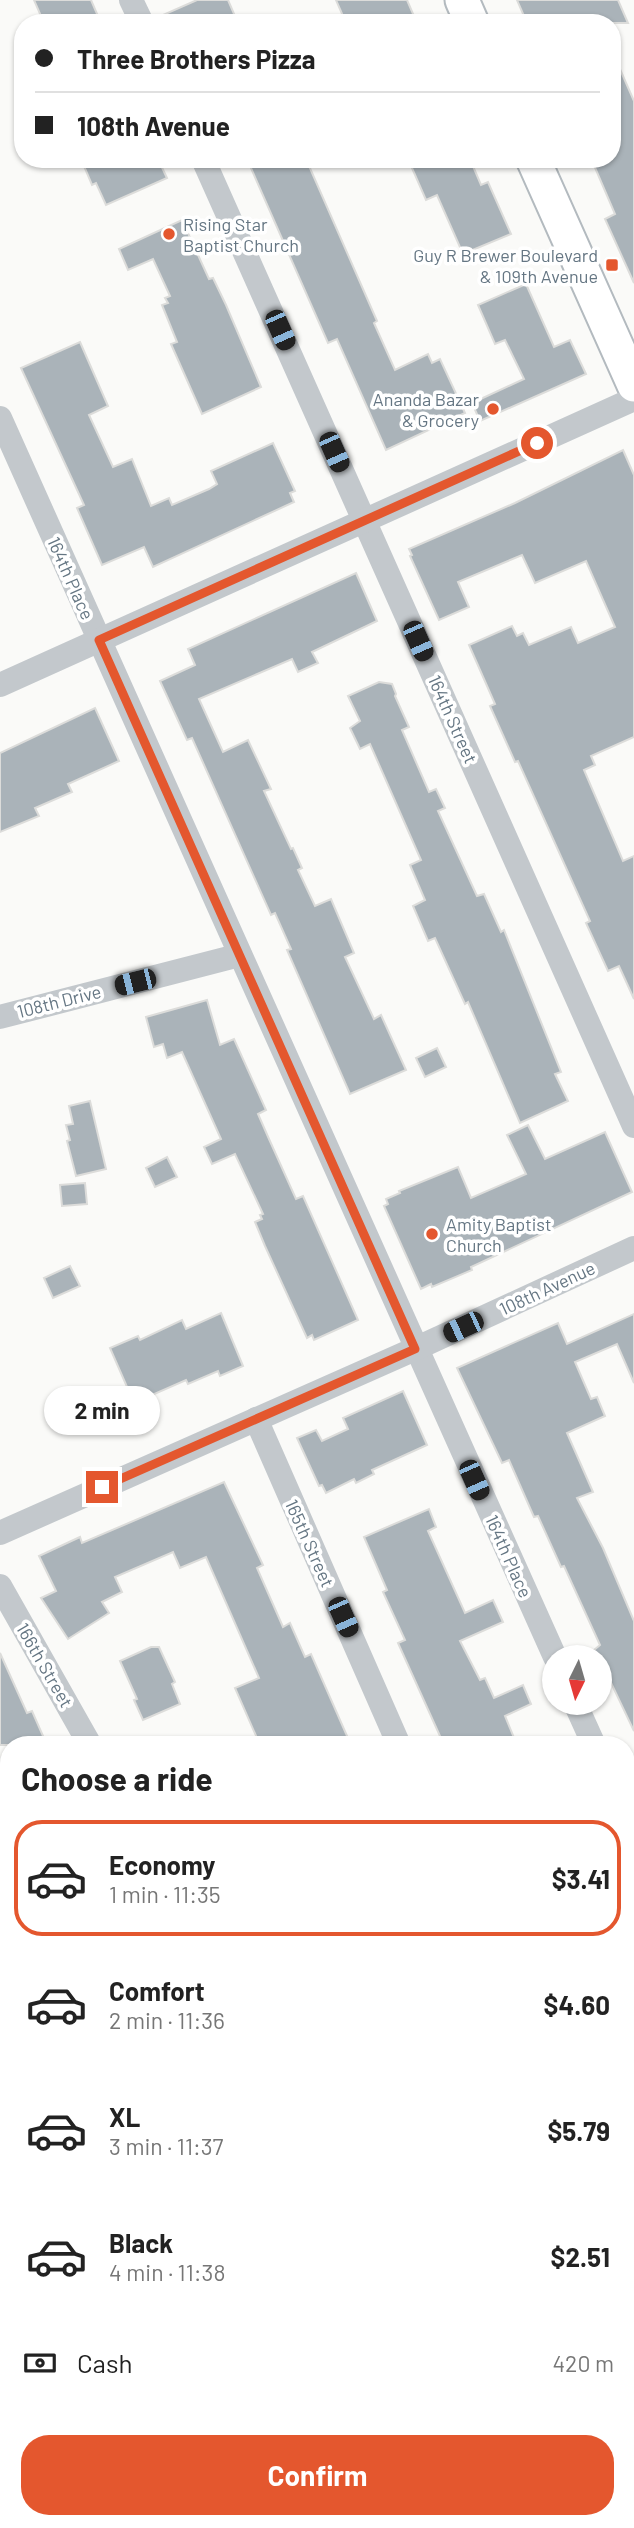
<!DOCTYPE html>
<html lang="en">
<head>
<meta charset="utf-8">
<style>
	:root { --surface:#fff; --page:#f2f2f2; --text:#222; --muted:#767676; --line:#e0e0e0; --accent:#e4572e }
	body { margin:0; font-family:Barlow,sans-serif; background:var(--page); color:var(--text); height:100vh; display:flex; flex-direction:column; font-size:26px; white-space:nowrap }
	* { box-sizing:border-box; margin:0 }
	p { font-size:23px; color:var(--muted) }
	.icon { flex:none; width:38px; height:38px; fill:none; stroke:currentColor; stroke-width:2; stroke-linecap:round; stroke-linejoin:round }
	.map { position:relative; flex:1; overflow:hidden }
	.panel { position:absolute; left:0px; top:1736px; width:635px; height:793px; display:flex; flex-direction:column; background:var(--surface); border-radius:28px 28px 0 0; box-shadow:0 2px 5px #0004 }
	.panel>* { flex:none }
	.banner { position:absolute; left:14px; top:14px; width:607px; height:154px; border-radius:28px; box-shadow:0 2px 5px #0004; display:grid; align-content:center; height:154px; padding:0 21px; background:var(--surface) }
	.needle { width:46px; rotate:185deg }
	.controls { position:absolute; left:542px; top:1645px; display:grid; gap:14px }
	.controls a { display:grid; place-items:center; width:70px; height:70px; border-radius:50%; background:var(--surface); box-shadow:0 2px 5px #0004; font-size:35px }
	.end { position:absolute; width:32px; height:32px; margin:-16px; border:9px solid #e4572e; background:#fff; box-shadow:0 0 0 4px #fff }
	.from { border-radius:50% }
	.bubble { position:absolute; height:49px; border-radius:24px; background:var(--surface); box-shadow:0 2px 5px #0004; font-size:23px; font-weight:700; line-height:49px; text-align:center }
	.car { position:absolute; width:21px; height:42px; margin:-21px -10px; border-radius:9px; box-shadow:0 0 5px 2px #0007; background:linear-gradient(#222 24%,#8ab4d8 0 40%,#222 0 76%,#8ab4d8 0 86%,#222 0) }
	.banner b { display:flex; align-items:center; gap:24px; height:66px; font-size:26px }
	.banner b+b { border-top:2px solid var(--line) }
	.banner i { width:18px; height:18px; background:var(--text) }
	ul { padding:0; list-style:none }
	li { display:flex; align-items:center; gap:21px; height:116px; margin:0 14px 10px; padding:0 7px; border:4px solid transparent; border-radius:28px }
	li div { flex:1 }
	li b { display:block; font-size:26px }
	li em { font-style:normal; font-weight:700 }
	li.selected { border-color:var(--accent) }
	li>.icon { width:63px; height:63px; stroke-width:1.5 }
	h2 { padding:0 21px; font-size:32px; line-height:84px }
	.pay { display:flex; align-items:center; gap:18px; height:77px; padding:0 21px; font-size:26px }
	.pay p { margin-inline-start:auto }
	.cta { display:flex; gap:14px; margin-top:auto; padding:14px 21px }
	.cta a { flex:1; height:80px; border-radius:28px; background:var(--accent); color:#fff; font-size:28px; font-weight:700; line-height:80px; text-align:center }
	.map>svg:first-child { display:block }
</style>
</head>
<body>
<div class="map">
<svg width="634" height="2528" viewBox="0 0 634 2528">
	<rect width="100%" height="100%" fill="#fafaf8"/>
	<path fill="#e8e9e9" d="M 479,2520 L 577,2520 L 580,2528 L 482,2528 Z"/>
	<path fill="#dadfd7" d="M 634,2050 L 634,2114 L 627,2117 L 627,2053 Z"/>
	<g fill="#aab3b9" stroke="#dcdcda" stroke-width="2">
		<path d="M 34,0 L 91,0 L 101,23 L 44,23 Z"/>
		<path d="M 197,0 L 228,0 L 238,23 L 157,23 L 156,18 Z"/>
		<path d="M 336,0 L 407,0 L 417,23 L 346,23 Z"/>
		<path d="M 517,0 L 618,0 L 628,23 L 527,23 Z"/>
		<path d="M 612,51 L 634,101 L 634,283 L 605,219 L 615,214 L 593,163 L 602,159 L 612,159 Z"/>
		<path d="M 81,159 L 158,159 L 167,178 L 106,205 L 96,183 L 92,185 Z"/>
		<path d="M 247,159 L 306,159 L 377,321 L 374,323 L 395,370 L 428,354 L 432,363 L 440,359 L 465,413 L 386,450 L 337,339 L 328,343 Z"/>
		<path d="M 408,159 L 470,159 L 481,185 L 488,182 L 511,234 L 463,254 L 437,195 L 426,200 Z"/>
		<path d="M 182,220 L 209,279 L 213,278 L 226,305 L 261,387 L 202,414 L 171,344 L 177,342 L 162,305 L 168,303 L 165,298 L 170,296 L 153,259 L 128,270 L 119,249 Z"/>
		<path d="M 526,284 L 554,347 L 570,340 L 586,374 L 480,421 L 472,403 L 524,379 L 505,340 L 495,344 L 478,305 Z"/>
		<path d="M 80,342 L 108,406 L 89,415 L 113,467 L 132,459 L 151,506 L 169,498 L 172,505 L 209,489 L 217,484 L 211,471 L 273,443 L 295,491 L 290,493 L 294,502 L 153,567 L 144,547 L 102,565 L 77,508 L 84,505 L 21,368 Z"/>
		<path d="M 623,450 L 634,475 L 634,737 L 591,756 L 595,765 L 584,770 L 623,861 L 634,856 L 634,999 L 619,966 L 608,971 L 586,923 L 590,921 L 518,761 L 515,762 L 490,706 L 495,704 L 469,645 L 512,626 L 517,636 L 523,633 L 529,645 L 571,627 L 578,643 L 615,627 L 586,561 L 535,583 L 522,555 L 458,582 L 469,607 L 439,620 L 410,556 L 412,555 L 409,549 L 515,503 Z"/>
		<path d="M 356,573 L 377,621 L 312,652 L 318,663 L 298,672 L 292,659 L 199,699 L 223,752 L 248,740 L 271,789 L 264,791 L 291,849 L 293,848 L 302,868 L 298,870 L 315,906 L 331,899 L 354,953 L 345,957 L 374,1019 L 381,1015 L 406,1070 L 350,1094 L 287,950 L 291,949 L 275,913 L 271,915 L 192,738 L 187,740 L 160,681 L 195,665 L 188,649 Z"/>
		<path d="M 379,682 L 392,684 L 396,694 L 395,696 L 409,727 L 402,730 L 429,792 L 436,789 L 445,808 L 438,811 L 477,896 L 484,894 L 501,932 L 504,930 L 561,1072 L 555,1074 L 568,1101 L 520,1123 L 468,1002 L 465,1004 L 435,938 L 428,941 L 413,906 L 425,900 L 410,865 L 421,860 L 370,744 L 360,749 L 350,728 L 360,721 L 348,696 Z"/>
		<path d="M 95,708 L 119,761 L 68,784 L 72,792 L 35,808 L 39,816 L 0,832 L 0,753 Z"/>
		<path d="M 207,1000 L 220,1045 L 234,1039 L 266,1110 L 258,1114 L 269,1139 L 296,1199 L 303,1196 L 358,1320 L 314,1340 L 312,1335 L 307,1338 L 265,1246 L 255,1222 L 262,1219 L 260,1215 L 263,1214 L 235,1154 L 212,1164 L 204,1147 L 221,1139 L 182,1052 L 167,1058 L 163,1044 L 154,1047 L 146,1017 Z"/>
		<path d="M 437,1048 L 446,1067 L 425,1077 L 416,1058 Z"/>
		<path d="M 90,1101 L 106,1169 L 76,1176 L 67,1141 L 70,1140 L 66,1125 L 73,1124 L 69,1106 Z"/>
		<path d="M 528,1125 L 545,1159 L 605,1132 L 632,1192 L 471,1267 L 472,1270 L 432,1287 L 431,1284 L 421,1289 L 384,1206 L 388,1204 L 386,1199 L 400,1193 L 399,1191 L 458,1167 L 471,1198 L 526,1174 L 507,1135 Z"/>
		<path d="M 167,1157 L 177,1177 L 155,1187 L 146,1168 Z"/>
		<path d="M 85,1183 L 87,1204 L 62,1206 L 60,1185 Z"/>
		<path d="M 70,1266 L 80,1286 L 53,1298 L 44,1278 Z"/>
		<path d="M 221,1313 L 243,1366 L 220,1376 L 218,1371 L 188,1384 L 186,1380 L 134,1403 L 110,1348 L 138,1336 L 140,1340 L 182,1320 L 186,1329 Z"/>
		<path d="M 634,1314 L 634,1383 L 617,1344 L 575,1362 L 591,1399 L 597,1397 L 605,1416 L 567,1433 L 593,1492 L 577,1498 L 603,1548 L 634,1621 L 634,1731 L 604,1668 L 602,1669 L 600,1657 L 597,1657 L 594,1650 L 600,1645 L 564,1566 L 561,1567 L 538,1516 L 534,1517 L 509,1460 L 502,1463 L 457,1368 L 558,1323 L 567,1344 Z"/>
		<path d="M 403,1391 L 427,1445 L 372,1470 L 374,1474 L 356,1483 L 354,1479 L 326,1493 L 322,1485 L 319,1486 L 297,1438 L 316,1430 L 322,1441 L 348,1429 L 343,1418 Z"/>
		<path d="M 224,1482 L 263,1565 L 257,1568 L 283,1627 L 290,1623 L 305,1657 L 311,1654 L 351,1745 L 260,1745 L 235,1688 L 259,1678 L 206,1557 L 180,1568 L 173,1552 L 115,1577 L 122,1592 L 102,1602 L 109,1613 L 68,1639 L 41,1598 L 56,1591 L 39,1556 L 80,1537 L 82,1543 Z"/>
		<path d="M 429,1509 L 436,1527 L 428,1531 L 465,1613 L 493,1600 L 503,1622 L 460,1641 L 480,1680 L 485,1678 L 494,1698 L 523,1685 L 531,1704 L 505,1716 L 517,1745 L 444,1745 L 398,1643 L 405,1640 L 383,1592 L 387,1590 L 364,1537 Z"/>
		<path d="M 151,1647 L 159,1647 L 175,1682 L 172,1684 L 180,1704 L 143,1720 L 134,1700 L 137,1699 L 120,1661 Z"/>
		<path d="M 0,1653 L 27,1713 L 32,1711 L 47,1745 L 0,1745 Z"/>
	</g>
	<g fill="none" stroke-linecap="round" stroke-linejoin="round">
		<g stroke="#b3babf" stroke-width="37">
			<g id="secondary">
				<path d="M 462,0 L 472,23"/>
				<path d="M 533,159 L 634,385"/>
			</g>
		</g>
		<g stroke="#b5babe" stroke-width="40">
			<g id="primary">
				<path d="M 0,2418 L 9,2431"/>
				<path d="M 0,2509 L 11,2528"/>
				<path d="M 60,2520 L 65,2528"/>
			</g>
		</g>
		<g stroke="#c3c8cc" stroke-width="24">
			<path d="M 131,0 L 142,23"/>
			<path d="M 203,159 L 634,1126"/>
			<path d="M 0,418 L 555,1657"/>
			<path d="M 0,685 L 634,399"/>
			<path d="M 0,1017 L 240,955"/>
			<path d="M 256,1419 L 399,1745"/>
			<path d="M 0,1533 L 415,1349 L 634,1248"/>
			<path d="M 0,1586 L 90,1745"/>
			<path d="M 575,1703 L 594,1745"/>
			<path d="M 626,1816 L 634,1832"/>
			<path d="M 0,1893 L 9,1889"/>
			<path d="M 626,2261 L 634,2278"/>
		</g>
		<use href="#secondary" stroke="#fff" stroke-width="33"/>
		<use href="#primary" stroke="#fff" stroke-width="37"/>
	</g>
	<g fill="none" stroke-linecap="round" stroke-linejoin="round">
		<path stroke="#e4572e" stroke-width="9" d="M 102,1487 L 415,1349 L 99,640 L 537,443"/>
	</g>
	<g fill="#e4572e" stroke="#fff" stroke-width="2.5">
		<circle cx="169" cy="234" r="7"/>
		<rect x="605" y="258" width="14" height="14" rx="3.5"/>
		<circle cx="493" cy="409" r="7"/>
		<circle cx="432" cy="1234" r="7"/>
	</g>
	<g text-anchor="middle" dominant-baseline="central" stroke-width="7" stroke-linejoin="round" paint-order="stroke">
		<g font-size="18" fill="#657683" stroke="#fff" text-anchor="start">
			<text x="183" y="224">Rising Star<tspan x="183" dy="21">Baptist Church</tspan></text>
			<text x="598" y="255" text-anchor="end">Guy R Brewer Boulevard<tspan x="598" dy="21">&amp; 109th Avenue</tspan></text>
			<text x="479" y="399" text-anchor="end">Ananda Bazar<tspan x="479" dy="21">&amp; Grocery</tspan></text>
			<text x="446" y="1224">Amity Baptist<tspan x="446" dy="21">Church</tspan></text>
		</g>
		<g font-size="18" fill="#657683" stroke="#fff">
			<text transform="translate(71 578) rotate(66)">164th Place</text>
			<text transform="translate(453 719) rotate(66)">164th Street</text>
			<text transform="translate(59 1001) rotate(-14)">108th Drive</text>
			<text transform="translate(547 1288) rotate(-25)">108th Avenue</text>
			<text transform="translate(310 1543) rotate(66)">165th Street</text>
			<text transform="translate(509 1556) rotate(66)">164th Place</text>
			<text transform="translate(45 1665) rotate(60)">166th Street</text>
		</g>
	</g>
</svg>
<div class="controls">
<a><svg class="needle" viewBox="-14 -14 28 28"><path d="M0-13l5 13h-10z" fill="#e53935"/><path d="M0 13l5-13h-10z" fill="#767676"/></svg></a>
</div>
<i class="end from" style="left:537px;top:443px"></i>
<i class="end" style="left:102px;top:1487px"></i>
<div class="bubble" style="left:44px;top:1386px;width:116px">2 min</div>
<i class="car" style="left:280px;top:330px;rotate:156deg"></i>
<i class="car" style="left:334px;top:452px;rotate:156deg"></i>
<i class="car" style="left:418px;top:641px;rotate:156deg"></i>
<i class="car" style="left:135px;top:982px;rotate:256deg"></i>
<i class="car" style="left:463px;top:1327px;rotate:245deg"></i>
<i class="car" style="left:474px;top:1480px;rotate:156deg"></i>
<i class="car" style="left:343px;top:1617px;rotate:156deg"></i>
<div class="banner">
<b><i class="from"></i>Three Brothers Pizza</b>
<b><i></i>108th Avenue</b>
</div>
<section class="panel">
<h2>Choose a ride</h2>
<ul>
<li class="selected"><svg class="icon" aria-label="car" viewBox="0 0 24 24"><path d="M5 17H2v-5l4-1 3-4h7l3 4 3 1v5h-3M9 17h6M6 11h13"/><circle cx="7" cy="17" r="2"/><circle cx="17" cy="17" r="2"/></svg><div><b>Economy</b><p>1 min · 11:35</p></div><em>$3.41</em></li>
<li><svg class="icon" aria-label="car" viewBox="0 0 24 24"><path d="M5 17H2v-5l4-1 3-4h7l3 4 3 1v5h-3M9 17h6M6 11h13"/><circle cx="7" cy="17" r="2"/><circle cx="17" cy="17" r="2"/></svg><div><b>Comfort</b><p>2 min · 11:36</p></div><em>$4.60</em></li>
<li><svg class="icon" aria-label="car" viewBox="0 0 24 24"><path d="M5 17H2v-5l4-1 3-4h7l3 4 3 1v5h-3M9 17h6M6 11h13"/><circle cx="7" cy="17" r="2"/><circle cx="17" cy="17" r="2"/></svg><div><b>XL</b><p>3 min · 11:37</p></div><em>$5.79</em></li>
<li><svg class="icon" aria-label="car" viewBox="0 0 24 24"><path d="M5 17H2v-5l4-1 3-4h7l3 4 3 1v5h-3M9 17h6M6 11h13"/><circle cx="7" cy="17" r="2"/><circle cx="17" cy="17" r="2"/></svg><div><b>Black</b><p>4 min · 11:38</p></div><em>$2.51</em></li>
</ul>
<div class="pay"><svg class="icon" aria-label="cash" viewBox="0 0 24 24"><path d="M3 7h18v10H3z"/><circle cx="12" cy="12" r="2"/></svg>Cash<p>420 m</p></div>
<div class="cta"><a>Confirm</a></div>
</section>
</div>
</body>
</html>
